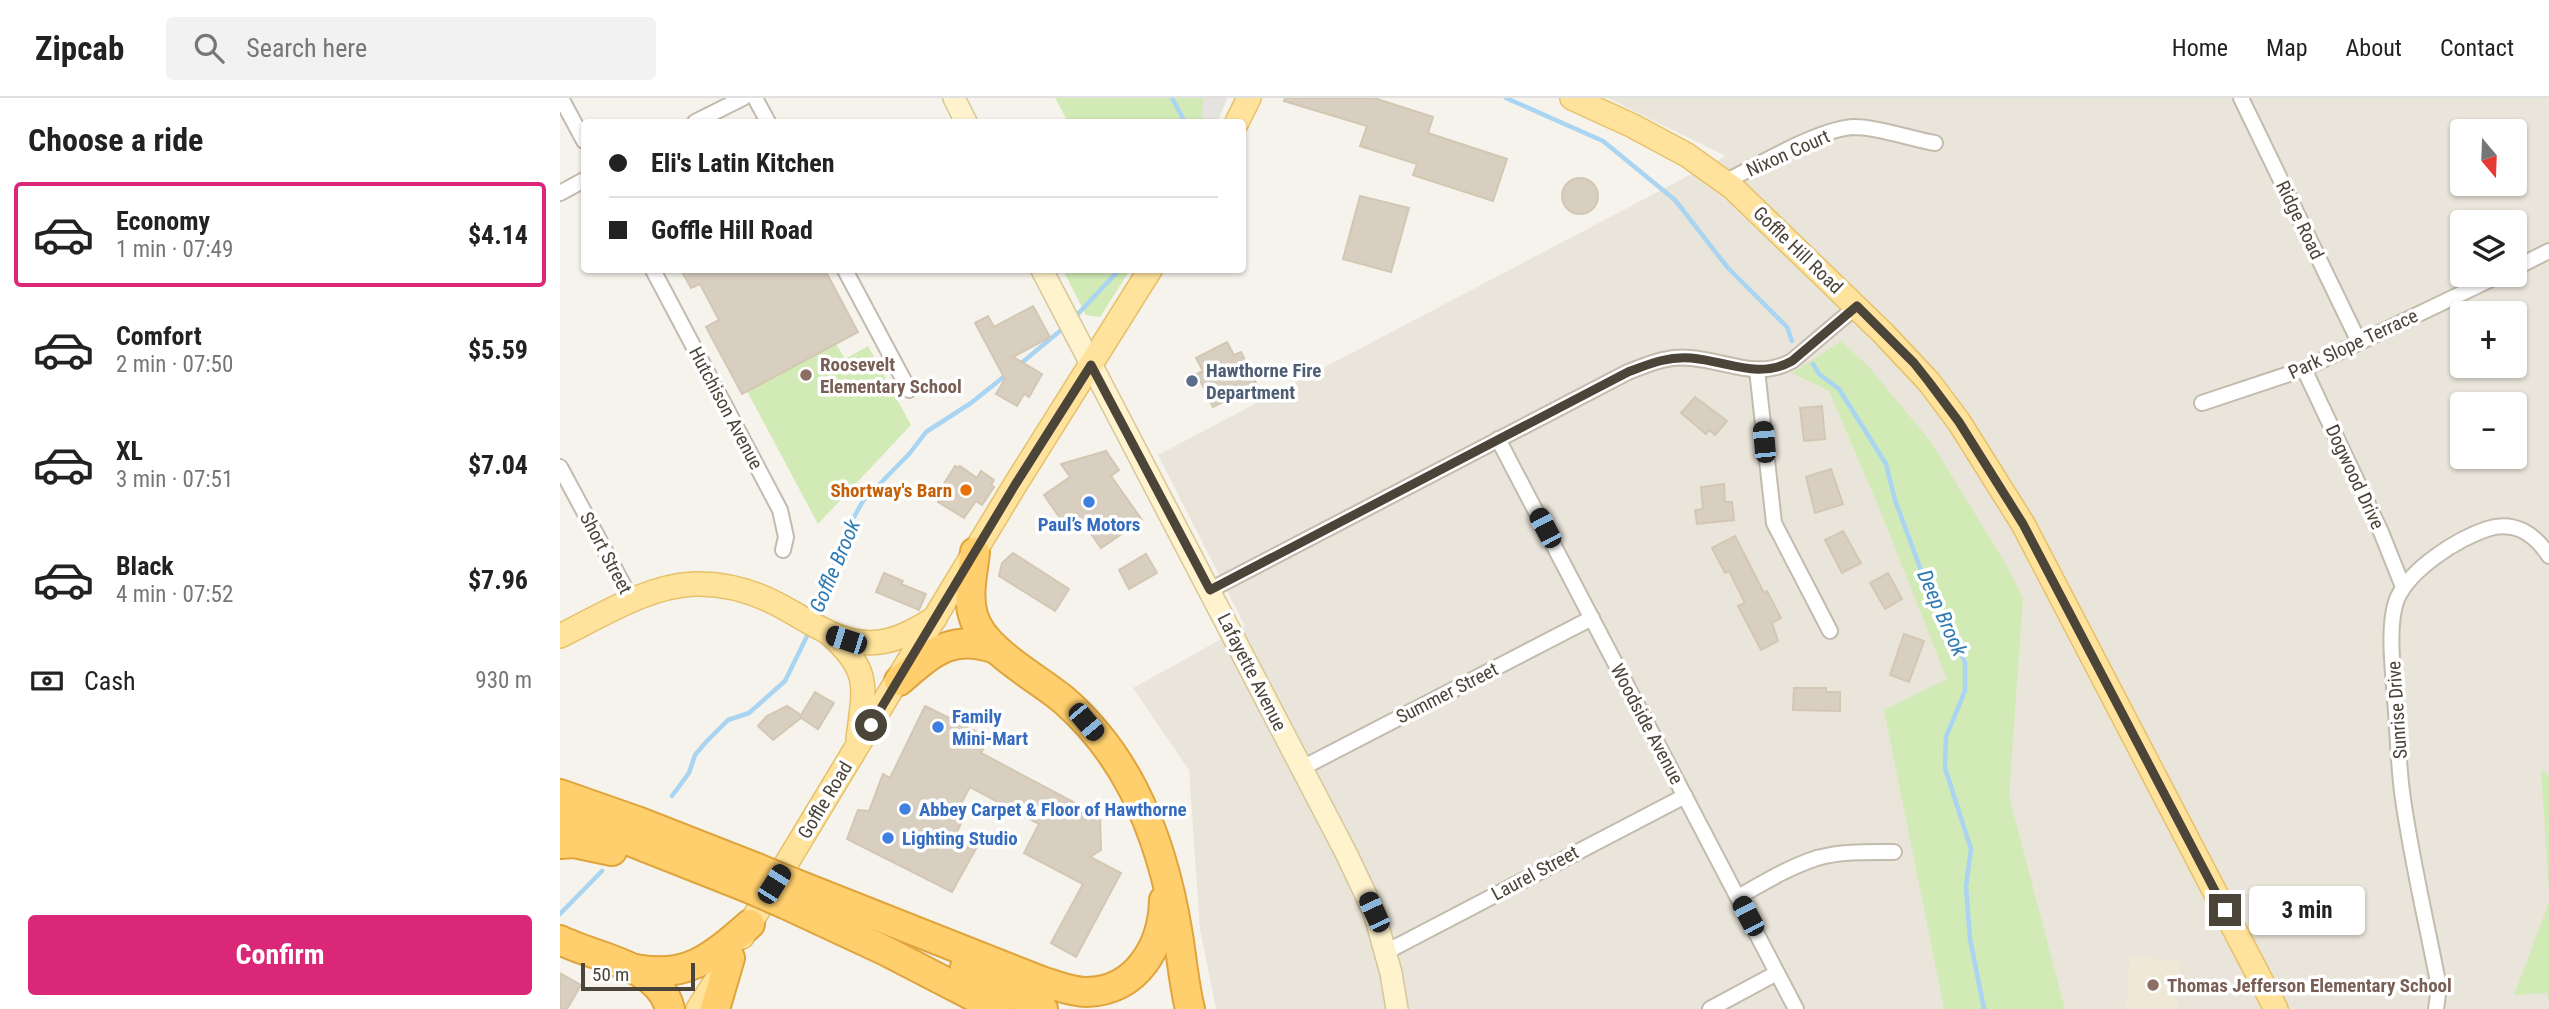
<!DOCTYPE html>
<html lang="en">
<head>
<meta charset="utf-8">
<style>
	:root { --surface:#fff; --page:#f2f2f2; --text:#222; --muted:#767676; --line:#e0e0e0; --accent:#db2777 }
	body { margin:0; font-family:"Roboto Condensed",sans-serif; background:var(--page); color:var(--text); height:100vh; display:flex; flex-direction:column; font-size:26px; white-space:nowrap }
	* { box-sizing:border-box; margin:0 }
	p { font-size:23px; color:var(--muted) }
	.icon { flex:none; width:38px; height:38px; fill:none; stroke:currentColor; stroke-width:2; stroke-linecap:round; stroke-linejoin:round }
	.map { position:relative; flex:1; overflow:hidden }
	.details { display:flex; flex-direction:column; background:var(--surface); width:560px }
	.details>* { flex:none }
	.guide { position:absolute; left:21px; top:21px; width:665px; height:154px; border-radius:7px; box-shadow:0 2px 5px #0004; display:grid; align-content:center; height:154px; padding:0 28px; background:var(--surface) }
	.needle { width:46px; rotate:161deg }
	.controls { position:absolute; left:1890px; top:21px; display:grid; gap:14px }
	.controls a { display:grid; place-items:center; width:77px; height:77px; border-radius:7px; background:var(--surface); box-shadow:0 2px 5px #0004; font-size:35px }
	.scale { position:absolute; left:21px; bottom:18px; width:114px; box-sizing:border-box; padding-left:7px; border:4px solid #4b4439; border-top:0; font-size:19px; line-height:24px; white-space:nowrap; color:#4b4439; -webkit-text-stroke:5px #fff; paint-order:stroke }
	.end { position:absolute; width:32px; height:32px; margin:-16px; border:9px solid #4b4439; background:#fff; box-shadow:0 0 0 4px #fff }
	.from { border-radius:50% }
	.bubble { position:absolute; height:49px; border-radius:7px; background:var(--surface); box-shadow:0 2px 5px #0004; font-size:23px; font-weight:700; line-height:49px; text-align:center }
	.car { position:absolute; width:21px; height:42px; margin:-21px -10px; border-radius:9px; box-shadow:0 0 5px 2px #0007; background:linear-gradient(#222 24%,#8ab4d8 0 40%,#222 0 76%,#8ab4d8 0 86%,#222 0) }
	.guide b { display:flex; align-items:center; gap:24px; height:66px; font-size:26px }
	.guide b+b { border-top:2px solid var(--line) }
	.guide i { width:18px; height:18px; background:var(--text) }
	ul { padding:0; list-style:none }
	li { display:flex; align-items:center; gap:21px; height:105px; margin:0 14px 10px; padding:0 14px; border:4px solid transparent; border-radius:7px }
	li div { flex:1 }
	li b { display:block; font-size:26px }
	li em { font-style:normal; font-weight:700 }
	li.current { border-color:var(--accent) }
	li>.icon { width:63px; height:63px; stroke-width:1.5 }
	h2 { padding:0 28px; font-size:32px; line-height:84px }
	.pay { display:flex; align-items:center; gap:18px; height:77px; padding:0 28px; font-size:26px }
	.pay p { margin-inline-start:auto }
	.primary-button { display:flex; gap:14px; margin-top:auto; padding:14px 28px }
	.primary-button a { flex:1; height:80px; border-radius:7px; background:var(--accent); color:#fff; font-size:28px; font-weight:700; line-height:80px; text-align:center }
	header { display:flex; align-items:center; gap:42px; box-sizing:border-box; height:98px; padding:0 35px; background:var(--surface); border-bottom:2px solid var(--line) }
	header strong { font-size:33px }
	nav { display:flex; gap:38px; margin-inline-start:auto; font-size:24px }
	.search { width:490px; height:63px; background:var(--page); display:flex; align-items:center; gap:18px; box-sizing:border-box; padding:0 24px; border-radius:7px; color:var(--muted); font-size:26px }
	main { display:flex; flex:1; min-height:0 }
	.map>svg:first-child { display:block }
</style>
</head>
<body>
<header>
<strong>Zipcab</strong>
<div class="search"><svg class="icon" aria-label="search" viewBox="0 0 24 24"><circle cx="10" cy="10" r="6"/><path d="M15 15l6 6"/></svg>Search here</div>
<nav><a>Home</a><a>Map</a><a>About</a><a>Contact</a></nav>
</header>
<main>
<section class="details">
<h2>Choose a ride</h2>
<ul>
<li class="current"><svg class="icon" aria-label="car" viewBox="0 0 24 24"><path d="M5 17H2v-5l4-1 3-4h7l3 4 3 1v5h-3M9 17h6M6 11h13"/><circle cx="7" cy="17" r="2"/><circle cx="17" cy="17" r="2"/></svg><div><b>Economy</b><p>1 min · 07:49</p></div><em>$4.14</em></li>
<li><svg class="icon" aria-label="car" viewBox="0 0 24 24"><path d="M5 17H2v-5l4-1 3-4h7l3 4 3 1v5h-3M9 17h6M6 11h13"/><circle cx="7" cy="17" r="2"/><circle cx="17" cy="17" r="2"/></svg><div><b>Comfort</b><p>2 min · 07:50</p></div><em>$5.59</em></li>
<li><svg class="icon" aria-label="car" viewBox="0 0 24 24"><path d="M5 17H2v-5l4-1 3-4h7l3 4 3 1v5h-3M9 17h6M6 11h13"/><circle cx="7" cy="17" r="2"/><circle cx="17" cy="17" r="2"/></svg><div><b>XL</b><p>3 min · 07:51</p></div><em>$7.04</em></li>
<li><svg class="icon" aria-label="car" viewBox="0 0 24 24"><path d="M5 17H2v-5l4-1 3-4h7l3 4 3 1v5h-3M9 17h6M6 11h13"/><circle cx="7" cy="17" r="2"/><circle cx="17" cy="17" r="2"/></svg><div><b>Black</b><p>4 min · 07:52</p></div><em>$7.96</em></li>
</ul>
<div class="pay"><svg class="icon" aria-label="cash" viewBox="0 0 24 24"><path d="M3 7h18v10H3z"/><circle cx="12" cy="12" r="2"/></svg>Cash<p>930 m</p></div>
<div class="primary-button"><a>Confirm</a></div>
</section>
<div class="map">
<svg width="1989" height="911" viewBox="0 0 1989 911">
	<rect width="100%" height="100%" fill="#f6f3ec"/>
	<path fill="#eae5da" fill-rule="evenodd" d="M 1047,0 L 1989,0 L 1989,911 L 656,911 L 640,831 L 629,672 L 573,590 L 685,528 L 598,357 L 1166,58 ZM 1902,33 L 1955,33 L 1955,86 L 1902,86 ZM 1902,124 L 1955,124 L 1955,177 L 1902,177 ZM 1902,215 L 1955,215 L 1955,268 L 1902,268 ZM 1902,306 L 1955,306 L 1955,359 L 1902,359 Z"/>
	<path fill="#efe8d6" d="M 1570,859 L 1621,863 L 1617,911 L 1566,911 Z"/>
	<g fill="#d2eab5">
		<path d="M 495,0 L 667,0 L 657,24 L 508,24 Z"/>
		<path d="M 503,172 L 570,172 L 540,219 L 526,217 Z"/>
		<path d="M 1281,243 L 1309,269 L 1371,344 L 1447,468 L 1463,500 L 1449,698 L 1505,911 L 1384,911 L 1324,612 L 1387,581 L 1319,410 L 1269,293 L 1232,275 Z"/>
		<path d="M 276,246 L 285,261 L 308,248 L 351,327 L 258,426 L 187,293 Z"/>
		<path d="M 1981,671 L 1989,678 L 1989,797 Z"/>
		<path d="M 1989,804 L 1989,905 L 1987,895 L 1954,897 Z"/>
	</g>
	<path fill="#e5e3e0" d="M 643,0 L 667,0 L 657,24 L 642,19 Z"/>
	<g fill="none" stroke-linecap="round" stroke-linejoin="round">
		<g stroke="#a9d4f2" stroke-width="4.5">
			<path d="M 612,0 L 625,24"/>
			<path d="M 946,0 L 1043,43 L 1115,102 L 1168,170 L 1227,229 L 1232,243"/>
			<path d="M 515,219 L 559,172"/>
			<path d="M 1253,266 L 1259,276 L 1279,291 L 1326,366 L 1335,402 L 1371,499 L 1405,564 L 1405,593 L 1386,639 L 1385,670 L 1411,751 L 1406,788 L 1410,841 L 1424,911"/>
			<path d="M 459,267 L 506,228"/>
			<path d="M 254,521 L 290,426 L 303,403 L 350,355 L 366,334 L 411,305 L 446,277"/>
			<path d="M 112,698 L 129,675 L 135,657 L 146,644 L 168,622 L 189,615 L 225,583 L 250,532"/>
			<path d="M 0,816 L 42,773"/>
		</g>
	</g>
	<g fill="#d8cfc1" stroke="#d3c7b4" stroke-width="2">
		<path d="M 725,0 L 814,0 L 873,19 L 868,35 L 947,61 L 933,103 L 853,77 L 857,66 L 800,48 L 807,28 L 724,3 Z"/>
		<circle cx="1020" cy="98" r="18"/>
		<path d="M 800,98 L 849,110 L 831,174 L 783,161 Z"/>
		<path d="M 121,172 L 265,172 L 298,234 L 182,296 L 146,229 L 159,222 L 140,186 L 131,190 Z"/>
		<path d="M 473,208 L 490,239 L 453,259 L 482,276 L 469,299 L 464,296 L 457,308 L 436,296 L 445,281 L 415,225 L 428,218 L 434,229 Z"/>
		<path d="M 667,244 L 674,257 L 681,254 L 697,287 L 653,309 L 637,276 L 643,273 L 636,260 Z"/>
		<path d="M 1135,299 L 1167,323 L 1155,337 L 1149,332 L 1146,336 L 1121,315 Z"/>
		<path d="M 1262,308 L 1265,341 L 1244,343 L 1240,310 Z"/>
		<path d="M 546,353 L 559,372 L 551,378 L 582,422 L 541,450 L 516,414 L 502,423 L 484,397 L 510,379 L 501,366 Z"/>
		<path d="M 395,368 L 399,370 L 400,368 L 417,380 L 421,373 L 434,382 L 431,387 L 434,389 L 422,407 L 416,403 L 404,420 L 378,404 L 383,398 L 378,395 Z"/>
		<path d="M 1271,371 L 1283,406 L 1255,415 L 1246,379 Z"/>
		<path d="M 1164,386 L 1165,404 L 1172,404 L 1174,422 L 1137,426 L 1135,412 L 1143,411 L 1141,389 Z"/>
		<path d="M 1283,433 L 1301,465 L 1282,475 L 1265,442 Z"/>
		<path d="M 1175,438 L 1204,495 L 1207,493 L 1221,520 L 1212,525 L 1218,543 L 1201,552 L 1178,508 L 1185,505 L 1169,473 L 1165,475 L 1152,450 Z"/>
		<path d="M 453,455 L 509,491 L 495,513 L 439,478 L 442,465 Z"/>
		<path d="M 586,456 L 597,475 L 569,491 L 559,472 Z"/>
		<path d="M 324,475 L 343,483 L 341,486 L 366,496 L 359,512 L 316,494 Z"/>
		<path d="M 1328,475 L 1342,501 L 1325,511 L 1310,485 Z"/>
		<path d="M 1344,536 L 1364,543 L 1349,584 L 1330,577 Z"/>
		<path d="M 1234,590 L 1266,590 L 1266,594 L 1280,594 L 1280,613 L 1233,612 Z"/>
		<path d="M 255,594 L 274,605 L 258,631 L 241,620 L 213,642 L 198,628 L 207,618 L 227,608 L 241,617 Z"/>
		<path d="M 365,608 L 429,640 L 421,655 L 540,718 L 541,752 L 530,759 L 561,775 L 516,859 L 491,845 L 523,786 L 464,755 L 479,726 L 410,689 L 397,713 L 405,717 L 396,736 L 418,747 L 392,794 L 287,741 L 298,712 L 309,713 L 323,676 L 330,680 Z"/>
		<path d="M 0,875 L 21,887 L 7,911 L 0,911 Z"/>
	</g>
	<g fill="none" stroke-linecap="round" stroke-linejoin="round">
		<g stroke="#c2bbae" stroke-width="18">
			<g id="street">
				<path d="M 1,0 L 24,43"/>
				<path d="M 195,0 L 208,24"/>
				<path d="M 1681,0 L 1799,244"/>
				<path d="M 135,24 L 183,0"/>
				<path d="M 1164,84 C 1198,68 1259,30 1295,29 C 1317,29 1352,41 1375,45"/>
				<path d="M 0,95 L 24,82"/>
				<path d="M 1955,170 L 1989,153"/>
				<path d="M 93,172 L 220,412 L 226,439 L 223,452"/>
				<path d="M 285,172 L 349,292"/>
				<path d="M 1744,271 L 1821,434 L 1843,489"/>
				<path d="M 1197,272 L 1214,425 L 1270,533"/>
				<path d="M 1642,305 L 1744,271 L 1940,177"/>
				<path d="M 938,341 L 1236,911"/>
				<path d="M 0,369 L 72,503"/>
				<path d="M 650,492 L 1068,274 C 1089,266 1108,257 1131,260 C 1167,263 1198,282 1232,263 L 1297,208"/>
				<path d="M 742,670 L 1032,520"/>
				<path d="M 1178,799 C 1203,785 1229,769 1257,760 C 1282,753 1308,754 1334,754"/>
				<path d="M 826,854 L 1125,698"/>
				<path d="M 1150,911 L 1217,875"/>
				<path d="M 1876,911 L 1879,889 C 1867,827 1852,764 1843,701 C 1838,668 1838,634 1835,601 C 1833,572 1827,527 1837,501 C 1850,471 1897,441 1927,431 C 1954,422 1975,436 1989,458"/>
			</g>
		</g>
		<g stroke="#d6c79b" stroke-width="24">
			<g id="secondary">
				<path d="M 394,0 L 406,24"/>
				<path d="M 482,172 L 786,755 L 814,814 L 831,875 L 837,911"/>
			</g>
		</g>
		<g stroke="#e6c16a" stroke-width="26">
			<g id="primary">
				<path d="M 1012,0 L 1073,28 L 1127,57 L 1173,90 L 1323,235 L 1369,284 L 1399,324 L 1463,426 L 1716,911"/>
				<path d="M 677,24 L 689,0"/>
				<path d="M 271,537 C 312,574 304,591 298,641"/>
				<path d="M 0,538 C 41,518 87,488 134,486 C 163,485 192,493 217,506 C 252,524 284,552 326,543 C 344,539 359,530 375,520"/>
				<path d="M 182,839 L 455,387 L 590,172"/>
				<path d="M 138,911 L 159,878"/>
			</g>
		</g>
		<g stroke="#e0a43c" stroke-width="32">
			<g id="highway">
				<path d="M 415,454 C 413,474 407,497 413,517 C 422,552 477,579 505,603 C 532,627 556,658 573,691 C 596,736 610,787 618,837 C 622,862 624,887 630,911"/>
				<path d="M 339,583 C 372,555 391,535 436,551"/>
				<path d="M 0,696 L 77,723 L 197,770"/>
				<path d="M 0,719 L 67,742 L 186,789"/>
				<path d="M 0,746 L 14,745 L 52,753"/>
				<path d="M 236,786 L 484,884 C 498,888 512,894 526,894 C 577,894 603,847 604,802"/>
				<path d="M 225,806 L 326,853 L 438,911"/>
				<path d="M 0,842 C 35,860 99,866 110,911"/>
				<path d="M 405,869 L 483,911"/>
				<path d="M 75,871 C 128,881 152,859 190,826"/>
				<path d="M 155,911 L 170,860"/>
			</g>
		</g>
		<use href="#street" stroke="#fff" stroke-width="14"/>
		<use href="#secondary" stroke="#fff3cd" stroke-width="21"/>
		<use href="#primary" stroke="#ffe39c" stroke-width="23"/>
		<use href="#highway" stroke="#ffcf6e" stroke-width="28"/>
		<g stroke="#e0a43c" stroke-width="32" stroke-linecap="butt">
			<g id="highway-bridge">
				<path d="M 197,770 L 236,786"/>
				<path d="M 186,789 L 225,806"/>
			</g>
		</g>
		<use href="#highway-bridge" stroke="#ffcf6e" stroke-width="28"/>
	</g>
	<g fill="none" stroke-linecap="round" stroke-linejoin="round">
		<path stroke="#4b4439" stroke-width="9" d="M 311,627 L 455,387 L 531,267 L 650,492 L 1068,274 C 1089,266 1108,258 1131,260 C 1167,263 1198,282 1232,263 L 1297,208 L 1354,265 L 1369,284 L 1399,324 L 1463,426 L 1665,812"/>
	</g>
	<g fill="#8d6e63" stroke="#fff" stroke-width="2.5">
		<circle cx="246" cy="277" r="7"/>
		<circle cx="1593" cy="887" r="7"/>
	</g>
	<circle fill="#5c6f8a" stroke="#fff" stroke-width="2.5" cx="632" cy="283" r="7"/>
	<circle fill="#e8710a" stroke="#fff" stroke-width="2.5" cx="406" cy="392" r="7"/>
	<g fill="#3f7fe0" stroke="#fff" stroke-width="2.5">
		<circle cx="529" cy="404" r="7"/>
		<circle cx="378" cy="629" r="7"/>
		<circle cx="345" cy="711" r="7"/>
		<circle cx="328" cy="740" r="7"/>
	</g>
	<g text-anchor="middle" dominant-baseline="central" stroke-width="7" stroke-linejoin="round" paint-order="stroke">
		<g font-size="19" fill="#4b4439" stroke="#fff">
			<text transform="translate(1228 55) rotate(-24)">Nixon Court</text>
			<text transform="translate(1740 122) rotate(64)">Ridge Road</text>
			<text transform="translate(1238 152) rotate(44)">Goffle Hill Road</text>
			<text transform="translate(1793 246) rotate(-25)">Park Slope Terrace</text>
			<text transform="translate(166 310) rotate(62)">Hutchison Avenue</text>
			<text transform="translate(1795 379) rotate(65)">Dogwood Drive</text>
			<text transform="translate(46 455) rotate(62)">Short Street</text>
			<text transform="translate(692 574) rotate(63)">Lafayette Avenue</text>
			<text transform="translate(887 595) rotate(-27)">Summer Street</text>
			<text transform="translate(1837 612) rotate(-94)">Sunrise Drive</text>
			<text transform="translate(1087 626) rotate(62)">Woodside Avenue</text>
			<text transform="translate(265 702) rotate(-59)">Goffle Road</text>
			<text transform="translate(975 775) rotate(-28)">Laurel Street</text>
		</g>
		<g font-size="19" font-weight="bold" fill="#785e54" stroke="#fff" text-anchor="start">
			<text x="260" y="266">Roosevelt<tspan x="260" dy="22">Elementary School</tspan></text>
			<text x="1607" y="887">Thomas Jefferson Elementary School</text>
		</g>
		<g font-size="19" font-weight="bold" fill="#4e5e75" stroke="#fff" text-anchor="start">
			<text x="646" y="272">Hawthorne Fire<tspan x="646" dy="22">Department</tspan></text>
		</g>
		<g font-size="19" font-weight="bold" fill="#c56008" stroke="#fff" text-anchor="end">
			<text x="392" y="392">Shortway's Barn</text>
		</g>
		<g font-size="19" font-weight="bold" fill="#366cbe" stroke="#fff" text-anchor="start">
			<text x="529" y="426" text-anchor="middle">Paul’s Motors</text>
			<text x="392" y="618">Family<tspan x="392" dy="22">Mini-Mart</tspan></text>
			<text x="359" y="711">Abbey Carpet &amp; Floor of Hawthorne</text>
			<text x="342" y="740">Lighting Studio</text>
		</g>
		<g font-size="21" font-style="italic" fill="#2e7ab2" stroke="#fff">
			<text transform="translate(275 468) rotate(-67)">Goffle Brook</text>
			<text transform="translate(1382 515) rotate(66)">Deep Brook</text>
		</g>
	</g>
</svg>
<div class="controls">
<a><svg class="needle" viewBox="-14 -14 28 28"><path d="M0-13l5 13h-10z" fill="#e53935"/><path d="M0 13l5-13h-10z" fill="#767676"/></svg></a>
<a><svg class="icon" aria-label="layers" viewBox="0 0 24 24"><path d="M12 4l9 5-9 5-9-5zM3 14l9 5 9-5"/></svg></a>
<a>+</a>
<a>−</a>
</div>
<div class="scale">50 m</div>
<i class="end from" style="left:311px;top:627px"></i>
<i class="end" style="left:1665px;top:812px"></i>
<div class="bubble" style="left:1689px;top:788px;width:116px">3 min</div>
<i class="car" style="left:1204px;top:344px;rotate:355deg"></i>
<i class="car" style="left:985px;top:430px;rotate:332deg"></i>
<i class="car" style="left:286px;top:542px;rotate:288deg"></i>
<i class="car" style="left:526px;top:624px;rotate:140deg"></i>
<i class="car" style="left:214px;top:786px;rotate:32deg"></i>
<i class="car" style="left:814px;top:814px;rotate:335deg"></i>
<i class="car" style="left:1188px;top:818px;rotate:332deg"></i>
<div class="guide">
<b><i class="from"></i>Eli's Latin Kitchen</b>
<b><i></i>Goffle Hill Road</b>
</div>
</div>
</main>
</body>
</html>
